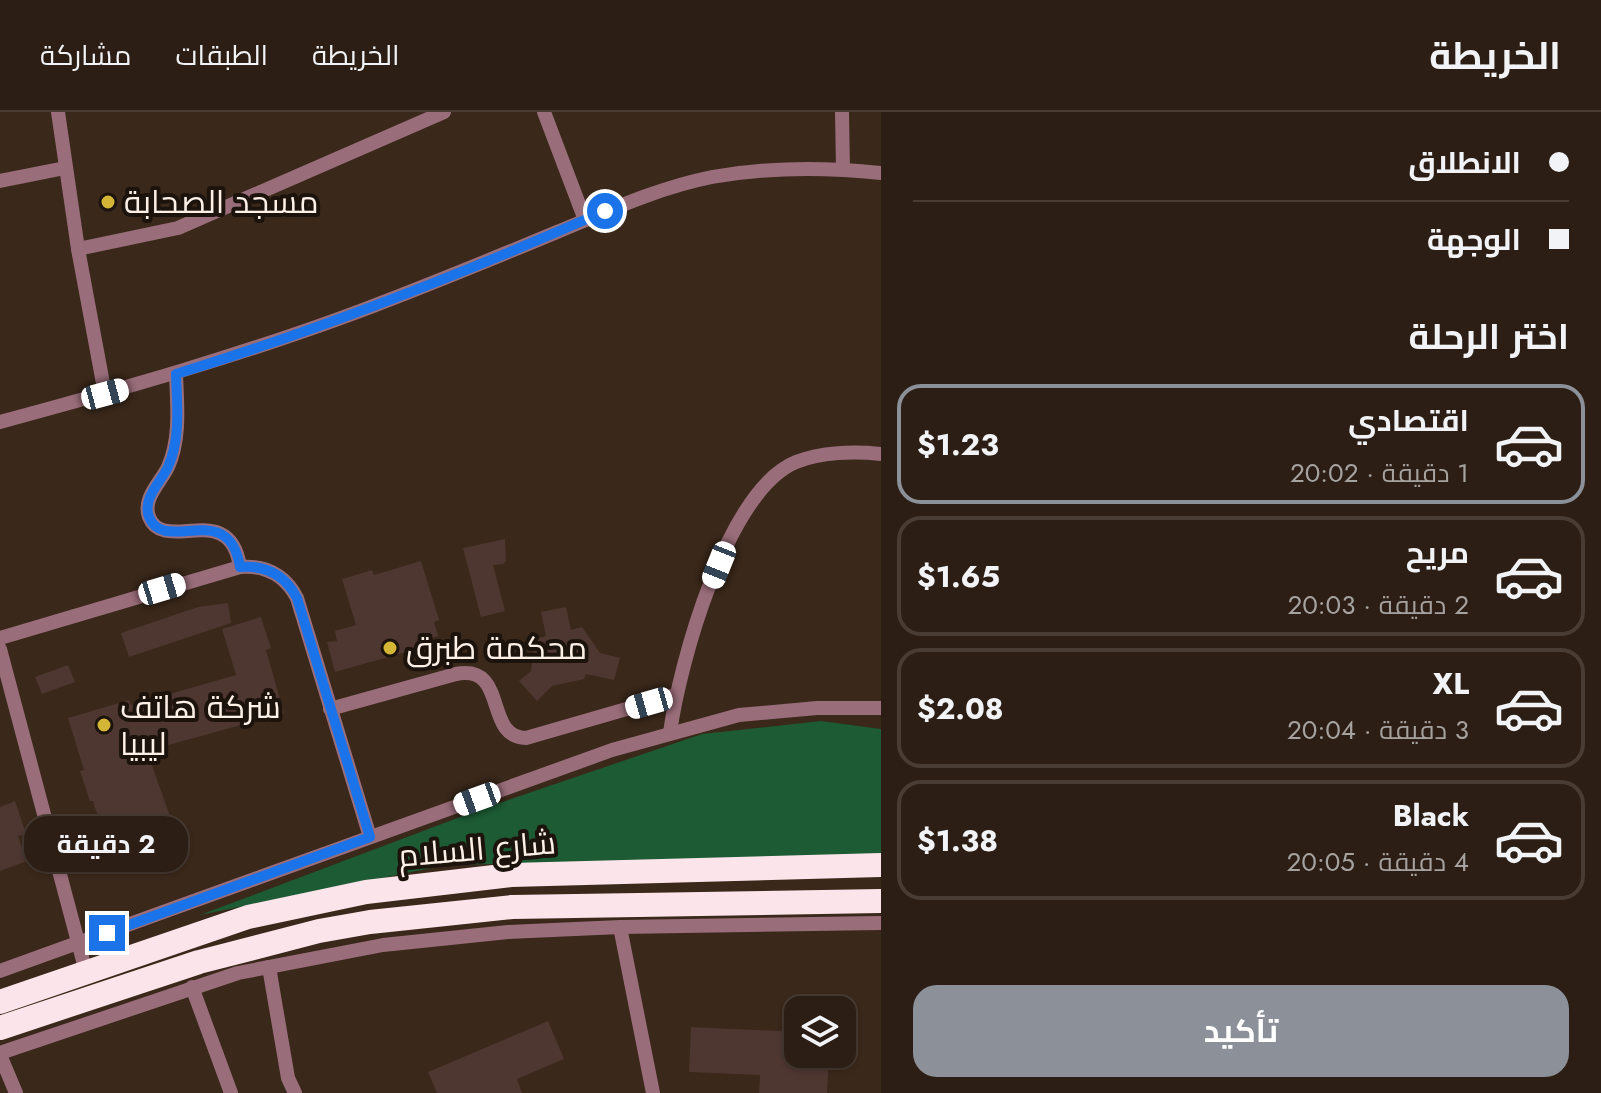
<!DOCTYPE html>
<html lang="ar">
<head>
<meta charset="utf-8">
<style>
	:root { --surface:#2c1e14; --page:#382b22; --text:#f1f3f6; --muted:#a6a2a0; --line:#483c34; --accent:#8c9099 }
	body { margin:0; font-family:Jost,Cairo,sans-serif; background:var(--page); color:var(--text); direction:rtl; height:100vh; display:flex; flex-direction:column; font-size:30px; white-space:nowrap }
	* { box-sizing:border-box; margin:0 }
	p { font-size:26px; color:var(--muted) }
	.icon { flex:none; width:44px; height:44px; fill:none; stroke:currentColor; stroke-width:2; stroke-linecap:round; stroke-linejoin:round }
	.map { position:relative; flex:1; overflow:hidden; direction:ltr }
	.side { display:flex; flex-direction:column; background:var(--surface); width:720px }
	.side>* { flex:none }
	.banner { display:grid; align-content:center; height:176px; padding:0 32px; background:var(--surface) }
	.fabs { position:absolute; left:784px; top:884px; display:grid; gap:16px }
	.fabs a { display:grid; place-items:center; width:72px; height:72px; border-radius:16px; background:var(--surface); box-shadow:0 2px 6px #0004,0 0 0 2px var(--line); font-size:40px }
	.end { position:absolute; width:36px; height:36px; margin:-18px; border:10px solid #1a73e8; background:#fff; box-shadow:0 0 0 4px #fff }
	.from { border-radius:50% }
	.bubble { position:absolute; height:56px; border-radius:24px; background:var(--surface); box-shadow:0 2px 6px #0004,0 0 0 2px var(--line); font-size:26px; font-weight:700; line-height:56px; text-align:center; direction:rtl }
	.car { position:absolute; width:24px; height:48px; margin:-24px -12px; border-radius:10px; box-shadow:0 0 6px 2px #0007; background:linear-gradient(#fff 24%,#345 0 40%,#fff 0 76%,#345 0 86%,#fff 0) }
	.banner b { display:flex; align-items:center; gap:28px; height:76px; font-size:30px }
	.banner b+b { border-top:2px solid var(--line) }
	.banner i { width:20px; height:20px; background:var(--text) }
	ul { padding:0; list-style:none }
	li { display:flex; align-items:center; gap:24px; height:120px; margin:0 16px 12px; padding:0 16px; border:4px solid var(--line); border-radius:24px }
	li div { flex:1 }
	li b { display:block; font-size:30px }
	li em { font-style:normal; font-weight:700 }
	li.on { border-color:var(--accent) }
	li>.icon { width:72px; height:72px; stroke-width:1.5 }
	h2 { padding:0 32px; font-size:36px; line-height:96px }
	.primary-button { display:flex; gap:16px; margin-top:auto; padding:16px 32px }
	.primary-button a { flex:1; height:92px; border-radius:24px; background:var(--accent); color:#fff; font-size:32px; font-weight:700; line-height:92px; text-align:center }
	header { display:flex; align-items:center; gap:48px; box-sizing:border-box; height:112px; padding:0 40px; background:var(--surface); border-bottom:2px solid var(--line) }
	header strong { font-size:38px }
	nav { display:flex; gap:44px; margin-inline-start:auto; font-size:28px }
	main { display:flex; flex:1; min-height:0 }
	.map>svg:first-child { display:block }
</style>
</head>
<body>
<header>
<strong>الخريطة</strong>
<nav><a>الخريطة</a><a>الطبقات</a><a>مشاركة</a></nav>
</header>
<main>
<section class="side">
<div class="banner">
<b><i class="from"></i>الانطلاق</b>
<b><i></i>الوجهة</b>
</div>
<h2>اختر الرحلة</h2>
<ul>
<li class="on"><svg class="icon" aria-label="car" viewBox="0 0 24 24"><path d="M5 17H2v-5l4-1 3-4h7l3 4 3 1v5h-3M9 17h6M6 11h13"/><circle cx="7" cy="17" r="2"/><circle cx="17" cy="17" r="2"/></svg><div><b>اقتصادي</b><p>1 دقيقة · 20:02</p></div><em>$1.23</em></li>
<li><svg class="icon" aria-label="car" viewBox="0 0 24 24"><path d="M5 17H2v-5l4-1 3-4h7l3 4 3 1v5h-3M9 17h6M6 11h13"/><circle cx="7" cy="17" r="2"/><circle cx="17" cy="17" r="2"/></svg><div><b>مريح</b><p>2 دقيقة · 20:03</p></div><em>$1.65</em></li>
<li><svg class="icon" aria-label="car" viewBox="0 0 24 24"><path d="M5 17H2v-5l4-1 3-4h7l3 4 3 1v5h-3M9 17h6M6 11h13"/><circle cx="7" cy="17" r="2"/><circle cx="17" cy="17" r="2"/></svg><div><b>XL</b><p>3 دقيقة · 20:04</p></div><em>$2.08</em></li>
<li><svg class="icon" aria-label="car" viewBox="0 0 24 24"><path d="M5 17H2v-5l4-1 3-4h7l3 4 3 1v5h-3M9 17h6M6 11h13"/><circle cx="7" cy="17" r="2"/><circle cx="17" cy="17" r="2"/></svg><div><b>Black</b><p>4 دقيقة · 20:05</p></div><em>$1.38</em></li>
</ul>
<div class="primary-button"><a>تأكيد</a></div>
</section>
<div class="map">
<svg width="881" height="981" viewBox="0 0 881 981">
	<rect width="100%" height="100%" fill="#3a281a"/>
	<path fill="#1c5b33" d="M 821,609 L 881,617 L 881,745 L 446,753 L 200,803 L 476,699 L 702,622 Z"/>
	<g fill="#4e3631">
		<path d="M 505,427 L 506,449 L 503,452 L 493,453 L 505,499 L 481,505 L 463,436 Z"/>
		<path d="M 421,449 L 439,508 L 434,510 L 438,524 L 418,530 L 420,536 L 335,560 L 327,530 L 337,529 L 335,519 L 356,513 L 342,467 L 372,458 L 374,463 Z"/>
		<path d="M 228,491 L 231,511 L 129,545 L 121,521 L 198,495 Z"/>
		<path d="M 566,495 L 571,518 L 582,515 L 600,541 L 620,546 L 614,568 L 586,562 L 584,567 L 552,574 L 537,589 L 519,569 L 531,559 L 535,527 L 546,524 L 541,500 Z"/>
		<path d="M 261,505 L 271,536 L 266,538 L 284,601 L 147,639 L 179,730 L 113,751 L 93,689 L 90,689 L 80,659 L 84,658 L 68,606 L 129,588 L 131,593 L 236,563 L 222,517 Z"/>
		<path d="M 68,553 L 75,570 L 42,582 L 35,565 Z"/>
		<path d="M 15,689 L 26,722 L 18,724 L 27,749 L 0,759 L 0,695 Z"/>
		<path d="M 548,909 L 564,947 L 517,967 L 522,981 L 437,981 L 428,960 Z"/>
		<path d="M 691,915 L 798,920 L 798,942 L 829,942 L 827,981 L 759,981 L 760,963 L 689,960 Z"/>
	</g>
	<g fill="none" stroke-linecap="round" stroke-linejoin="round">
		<g stroke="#996d7a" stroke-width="14">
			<path d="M 58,0 L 78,137 L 105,282"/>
			<path d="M 544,0 L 585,108"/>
			<path d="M 842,0 L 843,57"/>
			<path d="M 0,69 L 65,56"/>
			<path d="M 78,137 L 178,116 L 444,0"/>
			<path d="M 176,262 C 177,292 181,326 168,355 C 161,370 142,386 149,405 C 164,443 230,386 240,455"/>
			<path d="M 0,310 C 122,277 242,243 360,199 C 426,174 492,147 557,120 C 608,99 657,76 712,65 C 768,55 824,55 881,61"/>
			<path d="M 0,526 L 240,455 C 266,453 285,463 297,486 L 370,725"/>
			<path d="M 0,537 L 86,860"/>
			<path d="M 330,597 L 456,562 C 509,552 483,625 526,626 L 675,583"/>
			<path d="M 670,621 C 679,553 727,378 796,350 C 821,340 854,339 881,342"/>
			<path d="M 620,815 L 653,981"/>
			<path d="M 269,855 L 288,966 L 295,981"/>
			<path d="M 0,859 L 612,638 L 739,603 L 817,596 L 881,596"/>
			<path d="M 192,875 L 231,981"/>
			<path d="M 0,941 L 238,861 L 383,833 L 508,820 L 620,815 L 881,811"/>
			<path d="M 0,943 L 16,981"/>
		</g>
		<g stroke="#fbe4ea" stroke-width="24">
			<path d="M 0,890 L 248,805 L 366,780 L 511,763 L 881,753"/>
			<path d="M 0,916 L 199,850 L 319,819 L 370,810 L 512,795 L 881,789"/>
		</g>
	</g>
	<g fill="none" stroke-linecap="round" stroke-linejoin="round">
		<path stroke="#1a73e8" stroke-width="10" d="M 107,821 L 370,725 L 297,486 C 285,463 266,453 240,455 C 229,386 164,443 149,405 C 142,386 161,370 168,355 C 181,326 177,292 176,262 C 322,217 465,161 605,99"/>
	</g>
	<g fill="#d3b635" stroke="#1b130c" stroke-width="3">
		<circle cx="108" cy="90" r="8"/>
		<circle cx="390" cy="536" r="8"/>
		<circle cx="104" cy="613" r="8"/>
	</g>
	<g text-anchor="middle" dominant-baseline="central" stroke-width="8" stroke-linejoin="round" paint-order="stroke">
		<g font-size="32" fill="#fcf0e7" stroke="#1b130c" text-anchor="start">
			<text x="124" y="90">مسجد الصحابة</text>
			<text x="406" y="536">محكمة طبرق</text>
			<text x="120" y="595">شركة هاتف<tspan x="120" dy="37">ليبيا</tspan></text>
		</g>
		<g font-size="32" fill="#fcf0e7" stroke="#1b130c">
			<text transform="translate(477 737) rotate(-5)">شارع السلام</text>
		</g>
	</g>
</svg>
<div class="fabs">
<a><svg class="icon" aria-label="layers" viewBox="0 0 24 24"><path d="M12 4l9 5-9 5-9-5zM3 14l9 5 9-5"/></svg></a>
</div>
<i class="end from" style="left:605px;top:99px"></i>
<i class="end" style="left:107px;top:821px"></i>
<div class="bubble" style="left:24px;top:704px;width:164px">2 دقيقة</div>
<i class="car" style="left:105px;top:282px;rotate:75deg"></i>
<i class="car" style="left:719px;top:453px;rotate:202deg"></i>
<i class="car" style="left:162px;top:477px;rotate:73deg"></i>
<i class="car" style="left:649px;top:591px;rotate:254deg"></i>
<i class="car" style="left:477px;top:687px;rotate:250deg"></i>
</div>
</main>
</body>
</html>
